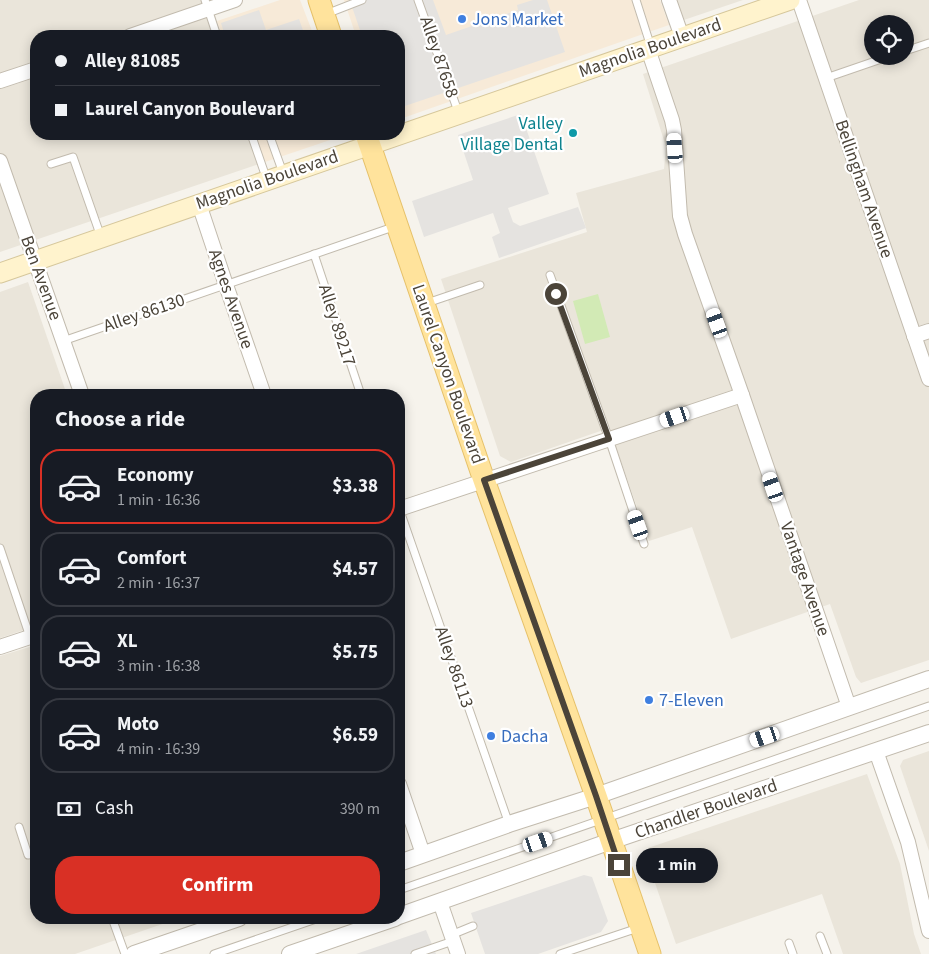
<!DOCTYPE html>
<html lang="en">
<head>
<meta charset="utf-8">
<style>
	:root { --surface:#171b24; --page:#242831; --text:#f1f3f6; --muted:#9ea1a6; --line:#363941; --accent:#d93025 }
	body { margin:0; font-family:"Source Sans 3",sans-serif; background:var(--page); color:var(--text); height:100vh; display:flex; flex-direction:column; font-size:19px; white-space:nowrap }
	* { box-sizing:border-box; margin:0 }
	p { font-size:16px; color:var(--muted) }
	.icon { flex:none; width:28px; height:28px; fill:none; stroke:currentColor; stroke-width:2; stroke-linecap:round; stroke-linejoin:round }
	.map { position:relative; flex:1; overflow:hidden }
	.side { position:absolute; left:30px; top:389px; width:375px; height:535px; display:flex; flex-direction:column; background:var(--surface); border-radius:20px; box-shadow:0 2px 12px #0003 }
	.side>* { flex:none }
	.top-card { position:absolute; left:30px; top:30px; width:375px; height:110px; border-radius:20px; box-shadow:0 2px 12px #0003; display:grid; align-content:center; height:110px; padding:0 25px; background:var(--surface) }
	.controls { position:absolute; left:864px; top:15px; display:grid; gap:10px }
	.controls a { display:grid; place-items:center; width:50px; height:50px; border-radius:50%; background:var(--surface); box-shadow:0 2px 12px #0003; font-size:25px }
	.end { position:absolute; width:22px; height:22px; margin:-11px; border:6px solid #4b4439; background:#fff; box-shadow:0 0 0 2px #fff }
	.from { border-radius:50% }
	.bubble { position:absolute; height:35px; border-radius:18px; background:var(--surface); box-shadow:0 2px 12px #0003; font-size:16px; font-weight:700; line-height:35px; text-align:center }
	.car { position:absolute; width:15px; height:30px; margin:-15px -8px; border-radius:6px; box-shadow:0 0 4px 1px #0007; background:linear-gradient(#fff 24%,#345 0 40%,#fff 0 76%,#345 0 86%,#fff 0) }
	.top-card b { display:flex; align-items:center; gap:18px; height:48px; font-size:19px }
	.top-card b+b { border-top:1px solid var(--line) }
	.top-card i { width:12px; height:12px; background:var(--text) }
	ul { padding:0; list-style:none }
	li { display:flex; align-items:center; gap:15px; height:75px; margin:0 10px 8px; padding:0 15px; border:2px solid var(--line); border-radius:20px }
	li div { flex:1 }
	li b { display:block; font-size:19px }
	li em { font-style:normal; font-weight:700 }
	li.on { border-color:var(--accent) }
	li>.icon { width:45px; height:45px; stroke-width:1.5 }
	h2 { padding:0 25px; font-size:22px; line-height:60px }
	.pay { display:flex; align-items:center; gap:12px; height:55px; padding:0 25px; font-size:19px }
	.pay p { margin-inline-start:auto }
	.cta { display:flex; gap:10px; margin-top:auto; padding:10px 25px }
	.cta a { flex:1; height:58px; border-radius:20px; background:var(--accent); color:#fff; font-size:20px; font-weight:700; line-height:58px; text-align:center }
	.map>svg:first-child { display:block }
</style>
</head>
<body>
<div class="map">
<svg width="929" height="954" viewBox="0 0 929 954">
	<rect width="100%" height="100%" fill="#f6f3ec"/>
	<g fill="#eae5da" fill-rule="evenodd">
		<path d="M 0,0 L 210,0 L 222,36 L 36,36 L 36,134 L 255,134 L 265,162 L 0,252 Z"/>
		<path d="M 661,0 L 743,0 L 669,25 Z"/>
		<path d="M 859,0 L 929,0 L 929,660 L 861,683 L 856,677 L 830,604 L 731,639 L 692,527 L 649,541 L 609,428 L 511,462 L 500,456 L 441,279 L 587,232 L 576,193 L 664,169 L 666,147 L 643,74 ZM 872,24 L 905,24 L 905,56 L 872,56 Z"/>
		<path d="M 28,282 L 67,395 L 36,395 L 36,626 L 0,638 L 0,292 Z"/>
		<path d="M 36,645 L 36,918 L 180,918 L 75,954 L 0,954 L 0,656 Z"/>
		<path d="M 929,751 L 929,851 L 900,766 L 903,760 Z"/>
		<path d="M 867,774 L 900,864 L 914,934 L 921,954 L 843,954 L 822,894 L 676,944 L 645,854 L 648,848 Z"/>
	</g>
	<g fill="#f7ead8">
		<path d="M 280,0 L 300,0 L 314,36 L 222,36 L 217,21 Z"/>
		<path d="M 344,0 L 660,0 L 669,25 L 400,119 L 399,36 L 356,36 Z"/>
		<path d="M 255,134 L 339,134 L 336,138 L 265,162 Z"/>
	</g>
	<path fill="#d2eab5" d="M 598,294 L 610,337 L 585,344 L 573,301 Z"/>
	<g fill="#e5e3e0">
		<path d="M 353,0 L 433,0 L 446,35 L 518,10 L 517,5 L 533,0 L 547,0 L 565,52 L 399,108 L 399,36 L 362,36 L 350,1 Z"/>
		<path d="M 259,10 L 266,30 L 299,19 L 305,36 L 225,36 L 221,23 Z"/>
		<path d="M 521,114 L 549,194 L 508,208 L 513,222 L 520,226 L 578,207 L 586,228 L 499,258 L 492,237 L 500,233 L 493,213 L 424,237 L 412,201 L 473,180 L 458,135 Z"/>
		<path d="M 584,875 L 592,877 L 608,921 L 601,932 L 538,954 L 485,954 L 471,913 Z"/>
		<path d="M 426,930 L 436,954 L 356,954 Z"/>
	</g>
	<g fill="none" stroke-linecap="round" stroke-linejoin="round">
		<g stroke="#c2bbae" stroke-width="9">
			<g id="service">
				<path d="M 205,0 L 217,36"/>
				<path d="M 418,0 L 459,114"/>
				<path d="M 636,0 L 651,47"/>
				<path d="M 326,14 L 362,0"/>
				<path d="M 905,51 L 929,43"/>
				<path d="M 826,78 L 890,56"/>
				<path d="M 251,134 L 267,180"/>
				<path d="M 269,134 L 283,173"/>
				<path d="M 51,164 L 73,157 L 101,237"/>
				<path d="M 314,254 L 361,395"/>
				<path d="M 550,275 L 609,439 L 644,544"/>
				<path d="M 427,303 L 480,285"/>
				<path d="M 63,341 L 396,226"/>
				<path d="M 399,508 L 509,824"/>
				<path d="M 0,548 L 30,637"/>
				<path d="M 19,827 L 28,855 L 36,854"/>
				<path d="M 399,890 L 929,706"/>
				<path d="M 112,918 L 125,954"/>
				<path d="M 451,935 L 473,926"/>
				<path d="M 820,936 L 827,954"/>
				<path d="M 789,943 L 793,954"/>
				<path d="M 214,954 L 319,918"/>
				<path d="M 415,954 L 453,941"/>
				<path d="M 560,954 L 638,928"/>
			</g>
		</g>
		<g stroke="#c2bbae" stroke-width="16">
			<g id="minor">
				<path d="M 669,0 L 682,37"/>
				<path d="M 799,0 L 929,379"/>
				<path d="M 130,36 L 235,0"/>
				<path d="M 648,49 L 672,120 L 674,130 L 680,216 L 685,234 L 742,395 L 849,707"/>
				<path d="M 0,81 L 36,69"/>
				<path d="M 0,161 L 82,395"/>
				<path d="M 199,204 L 226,285 L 264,395"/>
				<path d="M 914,336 L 929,331"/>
				<path d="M 399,509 L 742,395"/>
				<path d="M 0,647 L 36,635"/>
				<path d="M 876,751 L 908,842 L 929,931"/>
				<path d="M 399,784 L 423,854"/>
				<path d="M 440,902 L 458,954"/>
			</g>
		</g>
		<g stroke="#c2bbae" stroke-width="18">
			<g id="tertiary">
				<path d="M 399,863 L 509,824 L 596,796 L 929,679"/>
				<path d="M 399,916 L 611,841 L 929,733"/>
				<path d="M 134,954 L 239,918"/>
				<path d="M 290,954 L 395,918"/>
			</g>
		</g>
		<g stroke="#d6c79b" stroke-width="21">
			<path id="secondary" d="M 0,273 L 790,0"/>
		</g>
		<g stroke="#e6c16a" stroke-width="23">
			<g id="primary">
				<path d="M 319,0 L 331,36"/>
				<path d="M 366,134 L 484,480 L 596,796 L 650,954"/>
			</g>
		</g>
		<use href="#service" stroke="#fff" stroke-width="7"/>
		<use href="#minor" stroke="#fff" stroke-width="14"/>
		<use href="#tertiary" stroke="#fff" stroke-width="16"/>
		<use href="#secondary" stroke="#fff3cd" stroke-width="19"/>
		<use href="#primary" stroke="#ffe39c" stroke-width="21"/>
	</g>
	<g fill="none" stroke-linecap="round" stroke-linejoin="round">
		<path stroke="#4b4439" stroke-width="6" d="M 556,294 L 609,439 L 484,480 L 596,796 L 619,865"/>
	</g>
	<g fill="#3f7fe0" stroke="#fff" stroke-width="2">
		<circle cx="462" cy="19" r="5"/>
		<circle cx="649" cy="700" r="5"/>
		<circle cx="491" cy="736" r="5"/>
	</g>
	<circle fill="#0f9aa8" stroke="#fff" stroke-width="2" cx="573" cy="133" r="5"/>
	<g text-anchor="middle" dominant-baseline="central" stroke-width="4.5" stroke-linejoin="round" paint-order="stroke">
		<g font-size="18" fill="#366cbe" stroke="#fff" text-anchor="start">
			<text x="472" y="19">Jons Market</text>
			<text x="659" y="700">7-Eleven</text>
			<text x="501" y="736">Dacha</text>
		</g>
		<g font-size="18" fill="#4b4439" stroke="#fff">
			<text transform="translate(650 48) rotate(-19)">Magnolia Boulevard</text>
			<text transform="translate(439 57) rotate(71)">Alley 87658</text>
			<text transform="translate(267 180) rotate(-19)">Magnolia Boulevard</text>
			<text transform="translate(864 189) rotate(71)">Bellingham Avenue</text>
			<text transform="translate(41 278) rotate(70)">Ben Avenue</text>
			<text transform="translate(231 299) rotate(71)">Agnes Avenue</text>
			<text transform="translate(144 313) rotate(-19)">Alley 86130</text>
			<text transform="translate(337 325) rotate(72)">Alley 89217</text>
			<text transform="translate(448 374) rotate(71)">Laurel Canyon Boulevard</text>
			<text transform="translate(805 579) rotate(71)">Vantage Avenue</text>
			<text transform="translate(454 667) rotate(71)">Alley 86113</text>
			<text transform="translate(706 809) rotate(-19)">Chandler Boulevard</text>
		</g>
		<g font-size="18" fill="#0d838f" stroke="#fff" text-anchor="end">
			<text x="563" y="123">Valley<tspan x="563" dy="21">Village Dental</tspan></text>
		</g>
	</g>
</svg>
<div class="controls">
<a><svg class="icon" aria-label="locate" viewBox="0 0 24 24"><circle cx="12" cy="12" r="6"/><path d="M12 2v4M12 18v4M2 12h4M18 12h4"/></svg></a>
</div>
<i class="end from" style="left:556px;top:294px"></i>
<i class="end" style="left:619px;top:865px"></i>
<div class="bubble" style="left:636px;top:848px;width:82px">1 min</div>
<i class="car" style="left:675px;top:148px;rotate:356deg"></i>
<i class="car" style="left:717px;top:323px;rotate:340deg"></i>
<i class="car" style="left:675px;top:417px;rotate:251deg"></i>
<i class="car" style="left:773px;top:487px;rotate:341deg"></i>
<i class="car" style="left:638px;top:525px;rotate:341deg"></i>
<i class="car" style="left:765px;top:737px;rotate:251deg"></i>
<i class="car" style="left:538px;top:842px;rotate:71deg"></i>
<div class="top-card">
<b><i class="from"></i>Alley 81085</b>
<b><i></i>Laurel Canyon Boulevard</b>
</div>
<section class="side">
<h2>Choose a ride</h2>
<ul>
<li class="on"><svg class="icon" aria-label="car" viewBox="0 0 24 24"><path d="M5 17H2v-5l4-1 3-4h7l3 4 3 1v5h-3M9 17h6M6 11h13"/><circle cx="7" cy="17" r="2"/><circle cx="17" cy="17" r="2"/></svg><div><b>Economy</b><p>1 min · 16:36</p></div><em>$3.38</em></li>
<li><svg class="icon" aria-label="car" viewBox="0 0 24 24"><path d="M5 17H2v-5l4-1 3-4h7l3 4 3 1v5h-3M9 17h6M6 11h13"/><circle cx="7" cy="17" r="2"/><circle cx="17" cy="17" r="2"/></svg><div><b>Comfort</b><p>2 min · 16:37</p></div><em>$4.57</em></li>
<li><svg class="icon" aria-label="car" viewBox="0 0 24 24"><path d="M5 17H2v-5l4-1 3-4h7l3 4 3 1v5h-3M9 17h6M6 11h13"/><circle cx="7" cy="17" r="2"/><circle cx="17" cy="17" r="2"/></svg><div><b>XL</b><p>3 min · 16:38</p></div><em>$5.75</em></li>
<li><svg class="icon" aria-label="car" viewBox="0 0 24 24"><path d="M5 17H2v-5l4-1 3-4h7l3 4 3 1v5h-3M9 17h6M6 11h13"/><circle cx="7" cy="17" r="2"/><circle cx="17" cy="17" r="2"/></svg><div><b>Moto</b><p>4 min · 16:39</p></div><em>$6.59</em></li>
</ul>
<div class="pay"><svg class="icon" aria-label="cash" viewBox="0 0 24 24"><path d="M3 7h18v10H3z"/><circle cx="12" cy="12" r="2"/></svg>Cash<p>390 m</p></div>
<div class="cta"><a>Confirm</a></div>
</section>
</div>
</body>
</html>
